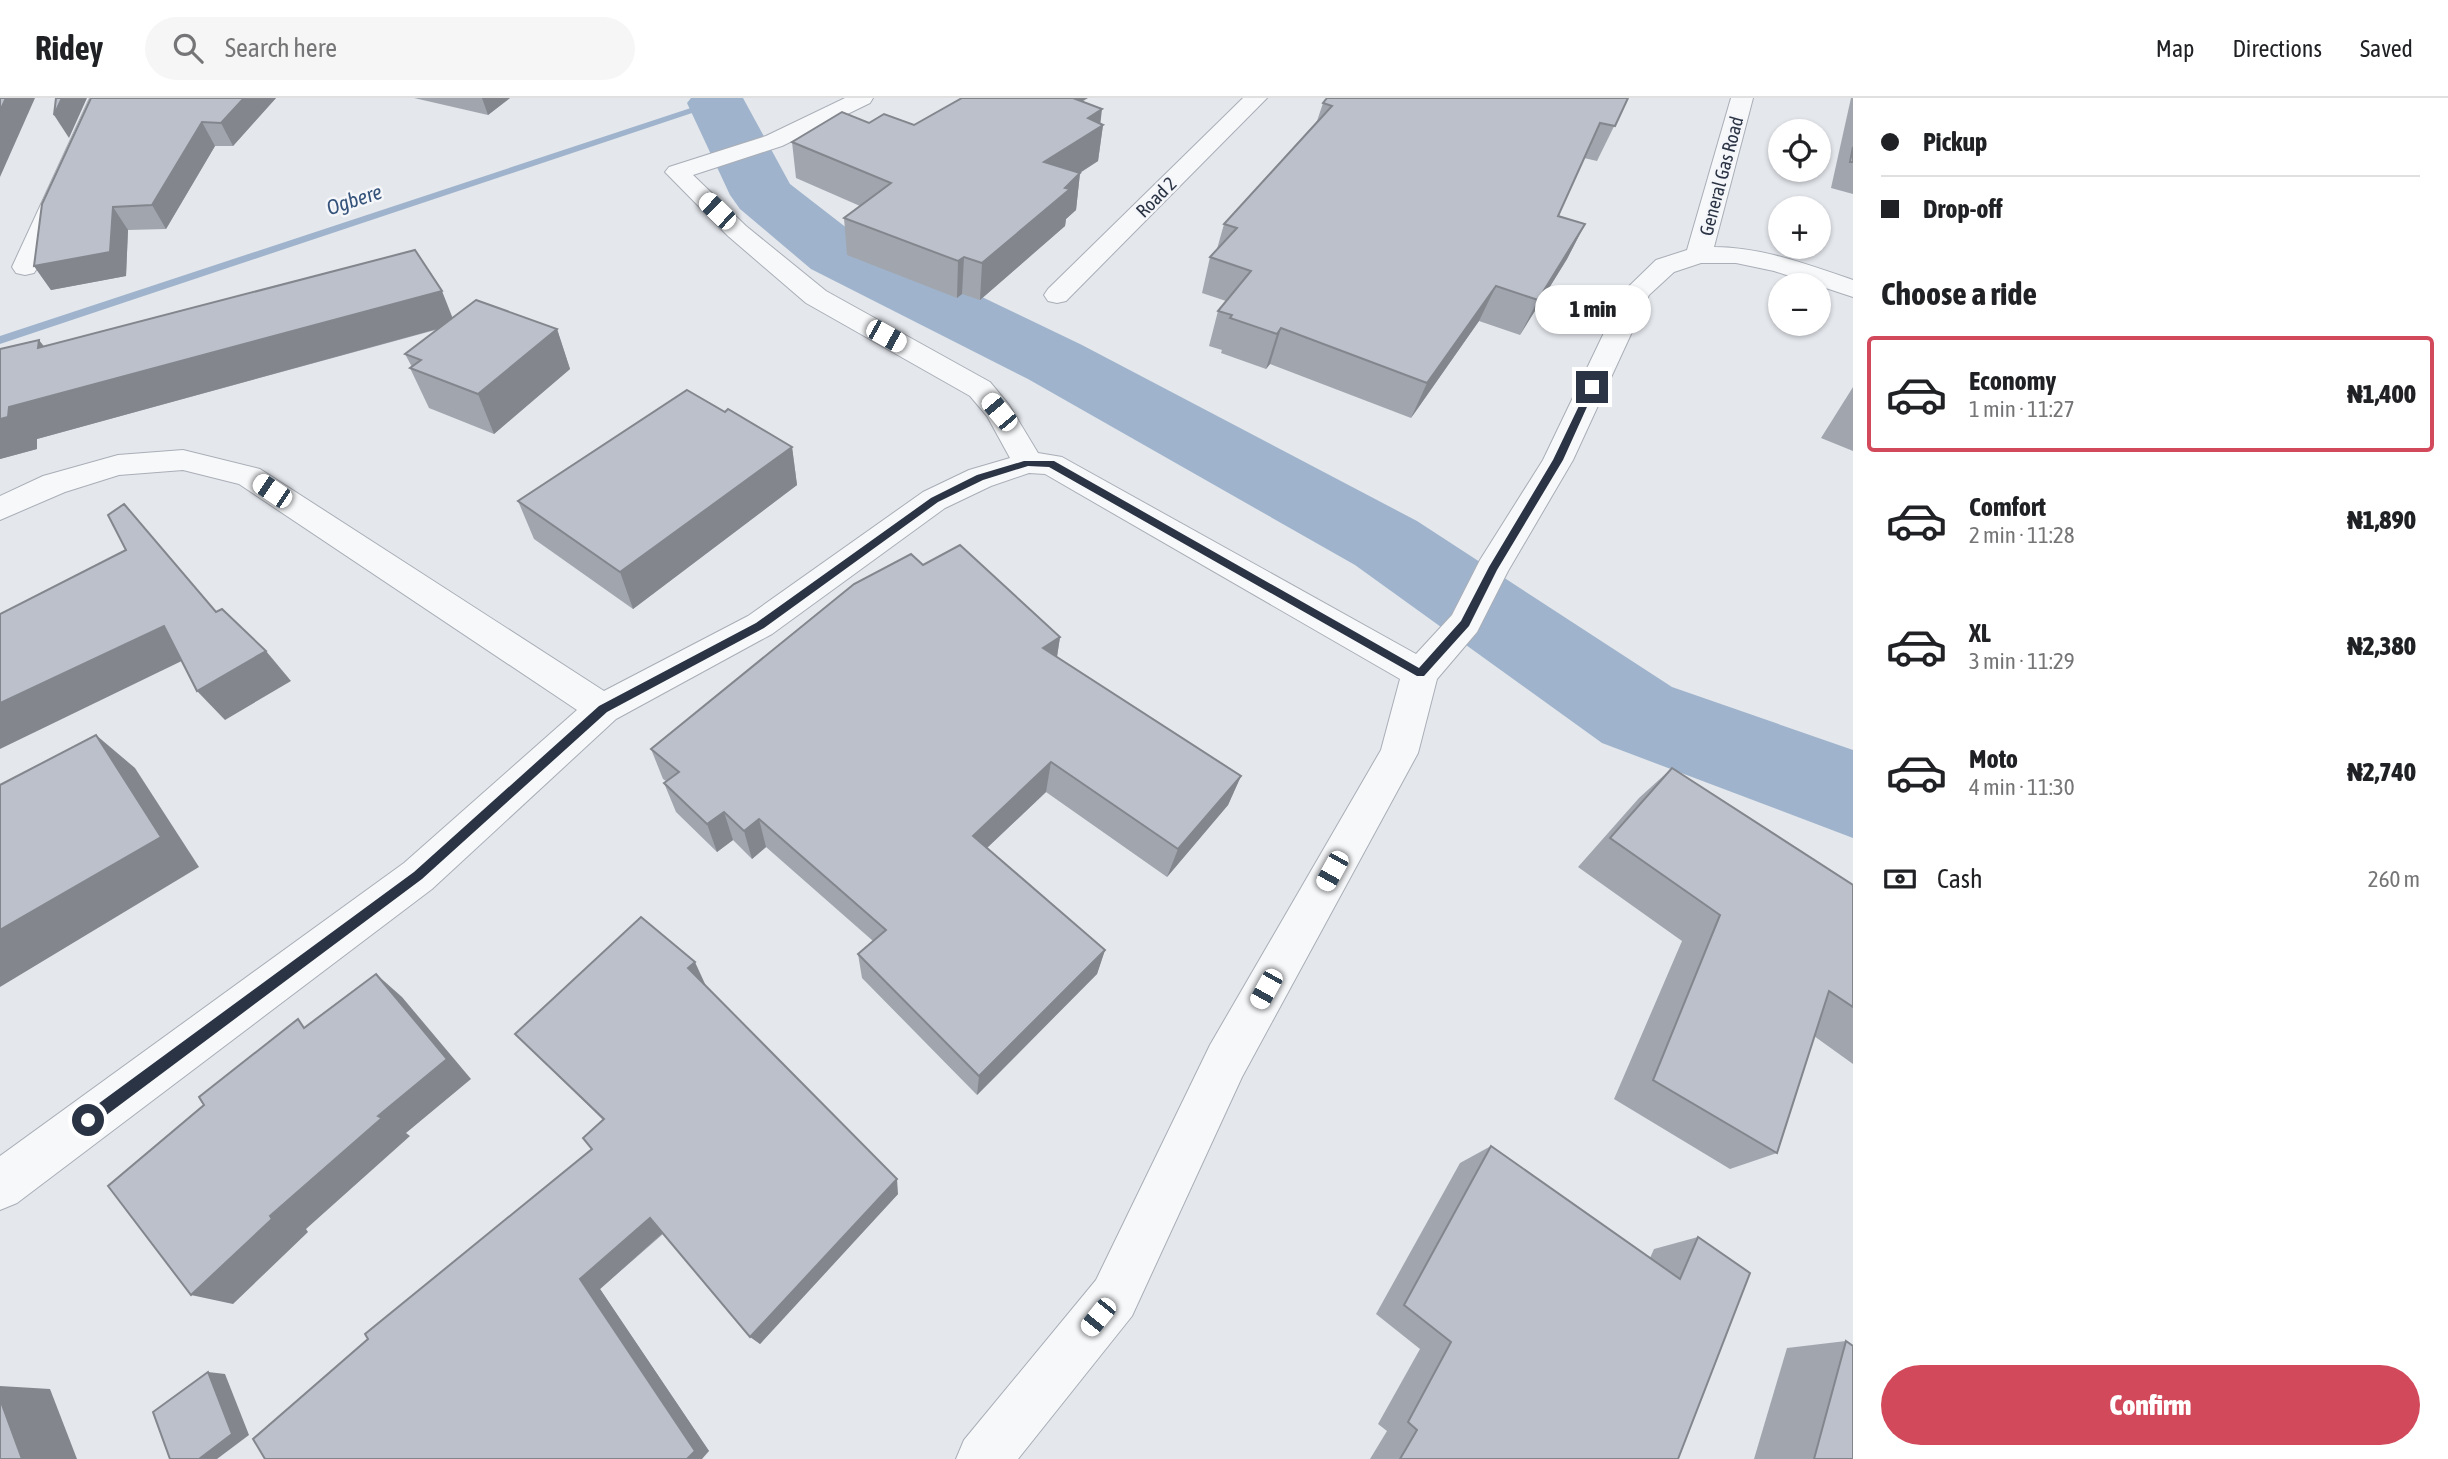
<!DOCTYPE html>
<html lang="en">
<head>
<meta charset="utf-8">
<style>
	:root { --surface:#fff; --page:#f6f6f6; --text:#202124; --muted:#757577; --line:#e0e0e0; --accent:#d1495b }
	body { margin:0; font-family:"Asap Condensed",sans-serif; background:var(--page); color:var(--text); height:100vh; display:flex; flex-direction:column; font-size:26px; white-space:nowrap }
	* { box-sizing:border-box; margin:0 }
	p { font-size:23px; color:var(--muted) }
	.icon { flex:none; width:38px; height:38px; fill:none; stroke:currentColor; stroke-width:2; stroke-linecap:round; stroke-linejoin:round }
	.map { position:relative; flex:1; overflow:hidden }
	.details { display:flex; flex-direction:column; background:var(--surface); width:595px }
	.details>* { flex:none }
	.guide { display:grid; align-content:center; height:154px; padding:0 28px; background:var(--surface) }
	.controls { position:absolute; left:1768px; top:21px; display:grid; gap:14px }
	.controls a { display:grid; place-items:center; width:63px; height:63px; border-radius:50%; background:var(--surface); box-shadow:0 2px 5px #0004; font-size:35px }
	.end { position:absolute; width:32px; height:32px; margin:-16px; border:9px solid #2b3445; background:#fff; box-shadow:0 0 0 4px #fff }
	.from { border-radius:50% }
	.bubble { position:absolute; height:49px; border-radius:24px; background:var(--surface); box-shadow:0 2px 5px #0004; font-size:23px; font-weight:800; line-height:49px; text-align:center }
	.car { position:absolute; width:21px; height:42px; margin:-21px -10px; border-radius:9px; box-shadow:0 0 5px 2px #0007; background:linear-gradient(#fff 24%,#345 0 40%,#fff 0 76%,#345 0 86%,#fff 0) }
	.guide b { display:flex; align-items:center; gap:24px; height:66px; font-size:26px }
	.guide b+b { border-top:2px solid var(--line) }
	.guide i { width:18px; height:18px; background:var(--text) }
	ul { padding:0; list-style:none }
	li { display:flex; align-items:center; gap:21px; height:116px; margin:0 14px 10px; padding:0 14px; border:4px solid transparent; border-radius:7px }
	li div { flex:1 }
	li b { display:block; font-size:26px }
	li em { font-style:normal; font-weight:800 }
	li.current { border-color:var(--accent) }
	li>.icon { width:63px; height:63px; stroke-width:1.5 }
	h2 { padding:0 28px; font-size:32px; line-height:84px }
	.pay { display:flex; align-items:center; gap:18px; height:77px; padding:0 28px; font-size:26px }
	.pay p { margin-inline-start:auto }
	.action { display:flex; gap:14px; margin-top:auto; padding:14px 28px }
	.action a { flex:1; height:80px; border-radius:42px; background:var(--accent); color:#fff; font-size:28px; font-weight:800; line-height:80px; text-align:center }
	header { display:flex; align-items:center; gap:42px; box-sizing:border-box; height:98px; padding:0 35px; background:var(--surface); border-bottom:2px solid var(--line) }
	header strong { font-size:33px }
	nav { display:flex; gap:38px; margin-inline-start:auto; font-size:24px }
	.search { width:490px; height:63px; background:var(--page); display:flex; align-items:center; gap:18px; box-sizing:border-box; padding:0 24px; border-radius:38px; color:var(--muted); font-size:26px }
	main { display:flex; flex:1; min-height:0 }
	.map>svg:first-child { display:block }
</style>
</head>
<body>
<header>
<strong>Ridey</strong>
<div class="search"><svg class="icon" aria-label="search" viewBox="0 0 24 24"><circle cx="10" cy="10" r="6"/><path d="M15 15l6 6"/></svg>Search here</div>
<nav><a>Map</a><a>Directions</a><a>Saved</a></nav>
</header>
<main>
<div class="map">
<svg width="1853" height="1361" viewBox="0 0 1853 1361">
	<rect width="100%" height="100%" fill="#e4e7ec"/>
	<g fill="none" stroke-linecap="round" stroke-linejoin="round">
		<path fill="#9fb4cc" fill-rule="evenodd" d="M 712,0 L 722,0 L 722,5 L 0,246 L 0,238 L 712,3 Z"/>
		<path fill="#9fb4cc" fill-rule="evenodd" d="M 691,0 L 743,0 L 790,86 L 861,141 L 1082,247 L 1417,423 L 1672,589 L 1853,652 L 1853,740 L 1602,645 L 1355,467 L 1028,281 L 811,171 L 740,111 L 730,97 L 687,5 Z"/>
		<g stroke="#a9aeb7" stroke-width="2">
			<g id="minor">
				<path d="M 90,0 L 112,0 L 107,16 L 38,169 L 34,175 L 25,177 L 16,175 L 12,169 Z"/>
				<path d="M 845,0 L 873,0 L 870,5 L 782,48 L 693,77 L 746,128 L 826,193 L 990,284 L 1009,307 L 1038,355 L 1062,359 L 1416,556 L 1452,517 L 1480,462 L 1543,362 L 1624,193 L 1656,162 L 1687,152 L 1731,0 L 1753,0 L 1714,149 C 1762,149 1808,167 1853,182 L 1853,199 L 1774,173 L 1736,165 L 1701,165 L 1674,174 L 1649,197 L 1573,362 L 1508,473 L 1477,534 L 1437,581 L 1418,655 L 1242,979 L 1132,1218 L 1018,1361 L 956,1361 L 964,1342 L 1096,1182 L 1210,947 L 1381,652 L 1400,581 L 1045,376 L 1029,375 L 991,388 L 945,410 L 772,536 L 616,621 L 432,791 L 17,1105 L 0,1112 L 0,1058 L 404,765 L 577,612 L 239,386 L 183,372 L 119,377 L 65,394 L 0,422 L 0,398 L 43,378 L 118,357 L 183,352 L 260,371 L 604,593 L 748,518 L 923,394 L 969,372 L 1010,360 L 987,318 L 970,298 L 806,205 L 728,138 L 665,74 L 669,69 L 766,38 Z"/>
				<path d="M 1243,0 L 1267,0 L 1066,203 L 1057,205 L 1048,203 L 1044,197 L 1048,191 Z"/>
			</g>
		</g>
		<use href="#minor" fill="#f7f8fa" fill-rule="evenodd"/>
	</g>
	<g fill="#a1a5ae">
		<path d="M 91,0 L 276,0 L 233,48 L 215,48 L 166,131 L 128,132 L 126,178 L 51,192 L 34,168 Z"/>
		<path d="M 414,0 L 510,0 L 488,17 Z"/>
		<path d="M 1628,0 L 1597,63 L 1584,60 L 1558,118 L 1585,126 L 1567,161 L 1520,237 L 1479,223 L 1411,320 L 1270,266 L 1266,271 L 1221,255 L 1222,252 L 1209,248 L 1218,213 L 1226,203 L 1202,195 L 1210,159 L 1217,151 L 1224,126 L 1317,23 L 1323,5 Z"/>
		<path d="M 1851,0 L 1853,0 L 1853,96 L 1831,90 Z"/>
		<path d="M 1082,4 L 1100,25 L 1103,27 L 1098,63 L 1080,75 L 1076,112 L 1066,121 L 1065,128 L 980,202 L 962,196 L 957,200 L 847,157 L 844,120 L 860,108 L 796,80 L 792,44 L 869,25 L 914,27 Z"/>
		<path d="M 453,220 L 557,231 L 570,271 L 494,336 L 429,310 L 410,270 L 412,269 L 405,256 L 439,231 L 37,341 L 37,351 L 0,361 L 0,251 Z"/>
		<path d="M 1853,289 L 1853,353 L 1821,340 Z"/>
		<path d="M 725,314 L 792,349 L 797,387 L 633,511 L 534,441 L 518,403 Z"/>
		<path d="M 923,467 L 1060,539 L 1057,559 L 1241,678 L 1228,707 L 1167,779 L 1046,694 L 987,750 L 1105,852 L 1097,876 L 977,997 L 862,880 L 858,856 L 873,843 L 766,749 L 752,761 L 733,742 L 717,754 L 676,714 L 664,685 L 666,683 L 663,681 L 651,651 Z"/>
		<path d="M 1672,670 L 1853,787 L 1853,966 L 1814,938 L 1777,1055 L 1730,1071 L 1614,1001 L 1682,843 L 1578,769 L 1639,700 Z"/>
		<path d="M 706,888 L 898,1096 L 760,1246 L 663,1136 L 600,1191 L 709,1353 L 265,1361 L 592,1051 L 603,1022 L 515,936 Z"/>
		<path d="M 1491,1048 L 1650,1160 L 1654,1151 L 1698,1139 L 1678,1361 L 1370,1361 L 1387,1333 L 1378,1326 L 1420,1251 L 1376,1216 L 1460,1065 Z"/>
		<path d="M 1846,1243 L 1853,1361 L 1754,1361 L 1787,1250 Z"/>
	</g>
	<g fill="#83868d">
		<path d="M 6,0 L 35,0 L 0,79 L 0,13 Z"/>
		<path d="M 62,0 L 87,0 L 69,40 L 54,17 Z"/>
		<path d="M 244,0 L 276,0 L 233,48 L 221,25 Z"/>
		<path d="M 482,0 L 510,0 L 488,17 Z"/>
		<path d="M 1067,0 L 1088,0 L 1065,14 Z"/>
		<path d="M 1102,11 L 1100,29 L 1103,27 L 1098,63 L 1040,100 L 1044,64 L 1088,20 Z"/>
		<path d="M 202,24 L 215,48 L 166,131 L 152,107 Z"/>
		<path d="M 1080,75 L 1076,112 L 1066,121 L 1065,128 L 980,202 L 982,165 Z"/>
		<path d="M 113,109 L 128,132 L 126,178 L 51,192 L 34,168 Z"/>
		<path d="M 1585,126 L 1567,161 L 1520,237 L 1538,202 Z"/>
		<path d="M 964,159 L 962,196 L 957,200 L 958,163 Z"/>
		<path d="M 1496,188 L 1479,223 L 1411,320 L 1427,285 Z"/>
		<path d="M 442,193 L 455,226 L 37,341 L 37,351 L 0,361 L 0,321 L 9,309 Z"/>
		<path d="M 1281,230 L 1270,266 L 1266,271 L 1277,236 Z"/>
		<path d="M 557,231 L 570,271 L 494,336 L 478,296 Z"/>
		<path d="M 39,242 L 65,275 L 38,250 Z"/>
		<path d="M 792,349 L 797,387 L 633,511 L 620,474 Z"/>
		<path d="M 164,528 L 192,558 L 0,651 L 0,605 Z"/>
		<path d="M 1060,539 L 1055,571 L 1043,550 Z"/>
		<path d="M 266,553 L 291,583 L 225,622 L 197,593 Z"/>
		<path d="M 96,637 L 135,670 L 199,769 L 0,889 L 0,832 Z"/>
		<path d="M 1051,664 L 1046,694 L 971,765 L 973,738 Z"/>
		<path d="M 1241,678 L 1228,707 L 1167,779 L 1178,751 Z"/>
		<path d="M 724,714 L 733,742 L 717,754 L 707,726 Z"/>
		<path d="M 759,721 L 766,749 L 752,761 L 744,733 Z"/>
		<path d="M 1105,852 L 1097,876 L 977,997 L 979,978 Z"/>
		<path d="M 695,864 L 706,888 L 688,870 Z"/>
		<path d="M 376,876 L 402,899 L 471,981 L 406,1035 L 410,1038 L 306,1131 L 308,1134 L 233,1206 L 191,1197 L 270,1118 L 378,1018 Z"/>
		<path d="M 897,1081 L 898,1096 L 760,1246 L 750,1239 Z"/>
		<path d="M 650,1120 L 665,1133 L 600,1191 L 709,1353 L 702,1361 L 687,1361 L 580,1181 Z"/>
		<path d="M 208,1274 L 225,1276 L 249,1337 L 217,1361 L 199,1361 Z"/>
		<path d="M 0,1288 L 50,1291 L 77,1361 L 22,1361 L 0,1301 Z"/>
	</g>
	<g fill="#bbc0ca" stroke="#83868d" stroke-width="2">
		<path d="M 0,0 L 6,0 L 0,13 Z"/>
		<path d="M 56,0 L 62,0 L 54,17 Z"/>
		<path d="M 91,0 L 244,0 L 221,25 L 202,24 L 152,107 L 113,109 L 110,154 L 34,168 L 42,106 Z"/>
		<path d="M 962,0 L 1073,0 L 1102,11 L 1088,20 L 1103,27 L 1044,64 L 1080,75 L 1065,90 L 1070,91 L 982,165 L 964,159 L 958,163 L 844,120 L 891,85 L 792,44 L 842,14 L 869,25 L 884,16 L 914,27 Z"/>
		<path d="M 1327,0 L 1628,0 L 1615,28 L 1600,25 L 1558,118 L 1585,126 L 1538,202 L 1496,188 L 1427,285 L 1281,230 L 1277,236 L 1230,220 L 1232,217 L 1218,213 L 1251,173 L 1210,159 L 1237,130 L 1224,126 L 1332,8 L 1323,5 Z"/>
		<path d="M 1853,49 L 1853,64 L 1850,64 Z"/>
		<path d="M 415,152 L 442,193 L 9,309 L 8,319 L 0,321 L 0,251 L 39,242 L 38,250 Z"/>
		<path d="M 476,202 L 557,231 L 478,296 L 410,270 L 421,262 L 405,256 Z"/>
		<path d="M 687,292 L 725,314 L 728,311 L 792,349 L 620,474 L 518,403 Z"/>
		<path d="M 124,406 L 216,514 L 222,511 L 266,553 L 197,593 L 164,528 L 0,605 L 0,516 L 126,452 L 108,417 Z"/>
		<path d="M 960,447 L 1060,539 L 1043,550 L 1241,678 L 1178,751 L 1051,664 L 973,738 L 1105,852 L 979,978 L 858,856 L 886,832 L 759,721 L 744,733 L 724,714 L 707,726 L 664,685 L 679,674 L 651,651 L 854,486 L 911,456 L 923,467 Z"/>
		<path d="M 96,637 L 161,739 L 0,832 L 0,687 Z"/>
		<path d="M 1672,670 L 1853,787 L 1853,909 L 1829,893 L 1777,1055 L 1653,982 L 1720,817 L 1610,740 Z"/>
		<path d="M 641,819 L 695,864 L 688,870 L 897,1081 L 750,1239 L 650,1120 L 580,1181 L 695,1353 L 687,1361 L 265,1361 L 253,1341 L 368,1241 L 365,1236 L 592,1051 L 583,1040 L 604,1021 L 515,936 Z"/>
		<path d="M 376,876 L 447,961 L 378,1018 L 382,1020 L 270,1118 L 272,1121 L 191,1197 L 108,1088 L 204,1007 L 199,999 L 298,921 L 304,930 Z"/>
		<path d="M 1491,1048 L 1680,1181 L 1698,1139 L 1750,1175 L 1678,1361 L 1400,1361 L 1417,1332 L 1408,1324 L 1451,1244 L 1404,1207 Z"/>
		<path d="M 1846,1243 L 1853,1248 L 1853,1361 L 1814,1361 Z"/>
		<path d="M 208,1274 L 232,1336 L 199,1361 L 170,1361 L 153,1314 Z"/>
		<path d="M 0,1301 L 22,1361 L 0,1361 Z"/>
	</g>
	<path fill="#2b3445" d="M 1592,287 L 1596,289 L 1563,362 L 1497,472 L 1469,528 L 1424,578 L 1417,578 L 1049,369 L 1028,368 L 983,382 L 938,404 L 764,530 L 607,614 L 422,781 L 93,1027 L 83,1027 L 83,1017 L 414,774 L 599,608 L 756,525 L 931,400 L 977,377 L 1024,363 L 1054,363 L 1419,570 L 1461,523 L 1489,469 L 1553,362 L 1588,289 Z"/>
	<g text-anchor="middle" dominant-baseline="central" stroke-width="5" stroke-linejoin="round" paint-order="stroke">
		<g font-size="19" fill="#2b3445" stroke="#f4f6f9">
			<text transform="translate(1721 78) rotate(-75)">General Gas Road</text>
			<text transform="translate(1156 99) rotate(-45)">Road 2</text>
		</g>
		<g font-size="21" font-style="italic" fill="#34527a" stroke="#f4f6f9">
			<text transform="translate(354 101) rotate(-18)">Ogbere</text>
		</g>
	</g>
</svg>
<div class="controls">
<a><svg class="icon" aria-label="locate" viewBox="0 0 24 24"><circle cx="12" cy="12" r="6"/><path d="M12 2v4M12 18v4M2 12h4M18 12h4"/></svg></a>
<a>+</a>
<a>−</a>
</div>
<i class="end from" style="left:88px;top:1022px"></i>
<i class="end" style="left:1592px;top:289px"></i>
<div class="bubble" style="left:1535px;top:187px;width:116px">1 min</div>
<i class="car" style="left:717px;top:113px;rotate:314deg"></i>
<i class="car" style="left:886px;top:238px;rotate:119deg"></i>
<i class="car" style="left:999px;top:314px;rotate:320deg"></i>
<i class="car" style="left:272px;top:393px;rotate:304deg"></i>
<i class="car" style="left:1332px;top:773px;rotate:209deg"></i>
<i class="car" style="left:1266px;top:891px;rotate:209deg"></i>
<i class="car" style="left:1098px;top:1219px;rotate:219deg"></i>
</div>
<section class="details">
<div class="guide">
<b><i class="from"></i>Pickup</b>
<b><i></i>Drop-off</b>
</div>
<h2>Choose a ride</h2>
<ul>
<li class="current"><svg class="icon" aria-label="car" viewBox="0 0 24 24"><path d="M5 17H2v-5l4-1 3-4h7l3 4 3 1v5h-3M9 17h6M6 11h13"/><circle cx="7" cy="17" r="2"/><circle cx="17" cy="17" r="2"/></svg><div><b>Economy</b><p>1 min · 11:27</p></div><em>₦1,400</em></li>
<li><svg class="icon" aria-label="car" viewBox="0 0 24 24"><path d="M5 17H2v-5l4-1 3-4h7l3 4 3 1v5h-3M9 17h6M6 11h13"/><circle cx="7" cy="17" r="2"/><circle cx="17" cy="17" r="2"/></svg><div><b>Comfort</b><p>2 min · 11:28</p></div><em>₦1,890</em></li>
<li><svg class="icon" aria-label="car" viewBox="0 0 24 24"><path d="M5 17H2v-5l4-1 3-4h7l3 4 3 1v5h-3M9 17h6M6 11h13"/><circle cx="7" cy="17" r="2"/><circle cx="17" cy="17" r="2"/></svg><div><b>XL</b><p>3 min · 11:29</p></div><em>₦2,380</em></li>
<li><svg class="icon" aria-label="car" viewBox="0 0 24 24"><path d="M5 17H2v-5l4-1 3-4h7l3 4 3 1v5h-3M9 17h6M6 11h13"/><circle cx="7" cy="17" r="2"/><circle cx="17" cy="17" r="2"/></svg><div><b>Moto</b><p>4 min · 11:30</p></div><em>₦2,740</em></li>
</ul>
<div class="pay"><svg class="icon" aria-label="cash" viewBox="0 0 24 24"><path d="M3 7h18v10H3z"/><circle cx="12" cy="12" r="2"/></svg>Cash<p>260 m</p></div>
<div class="action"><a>Confirm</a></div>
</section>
</main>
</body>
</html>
